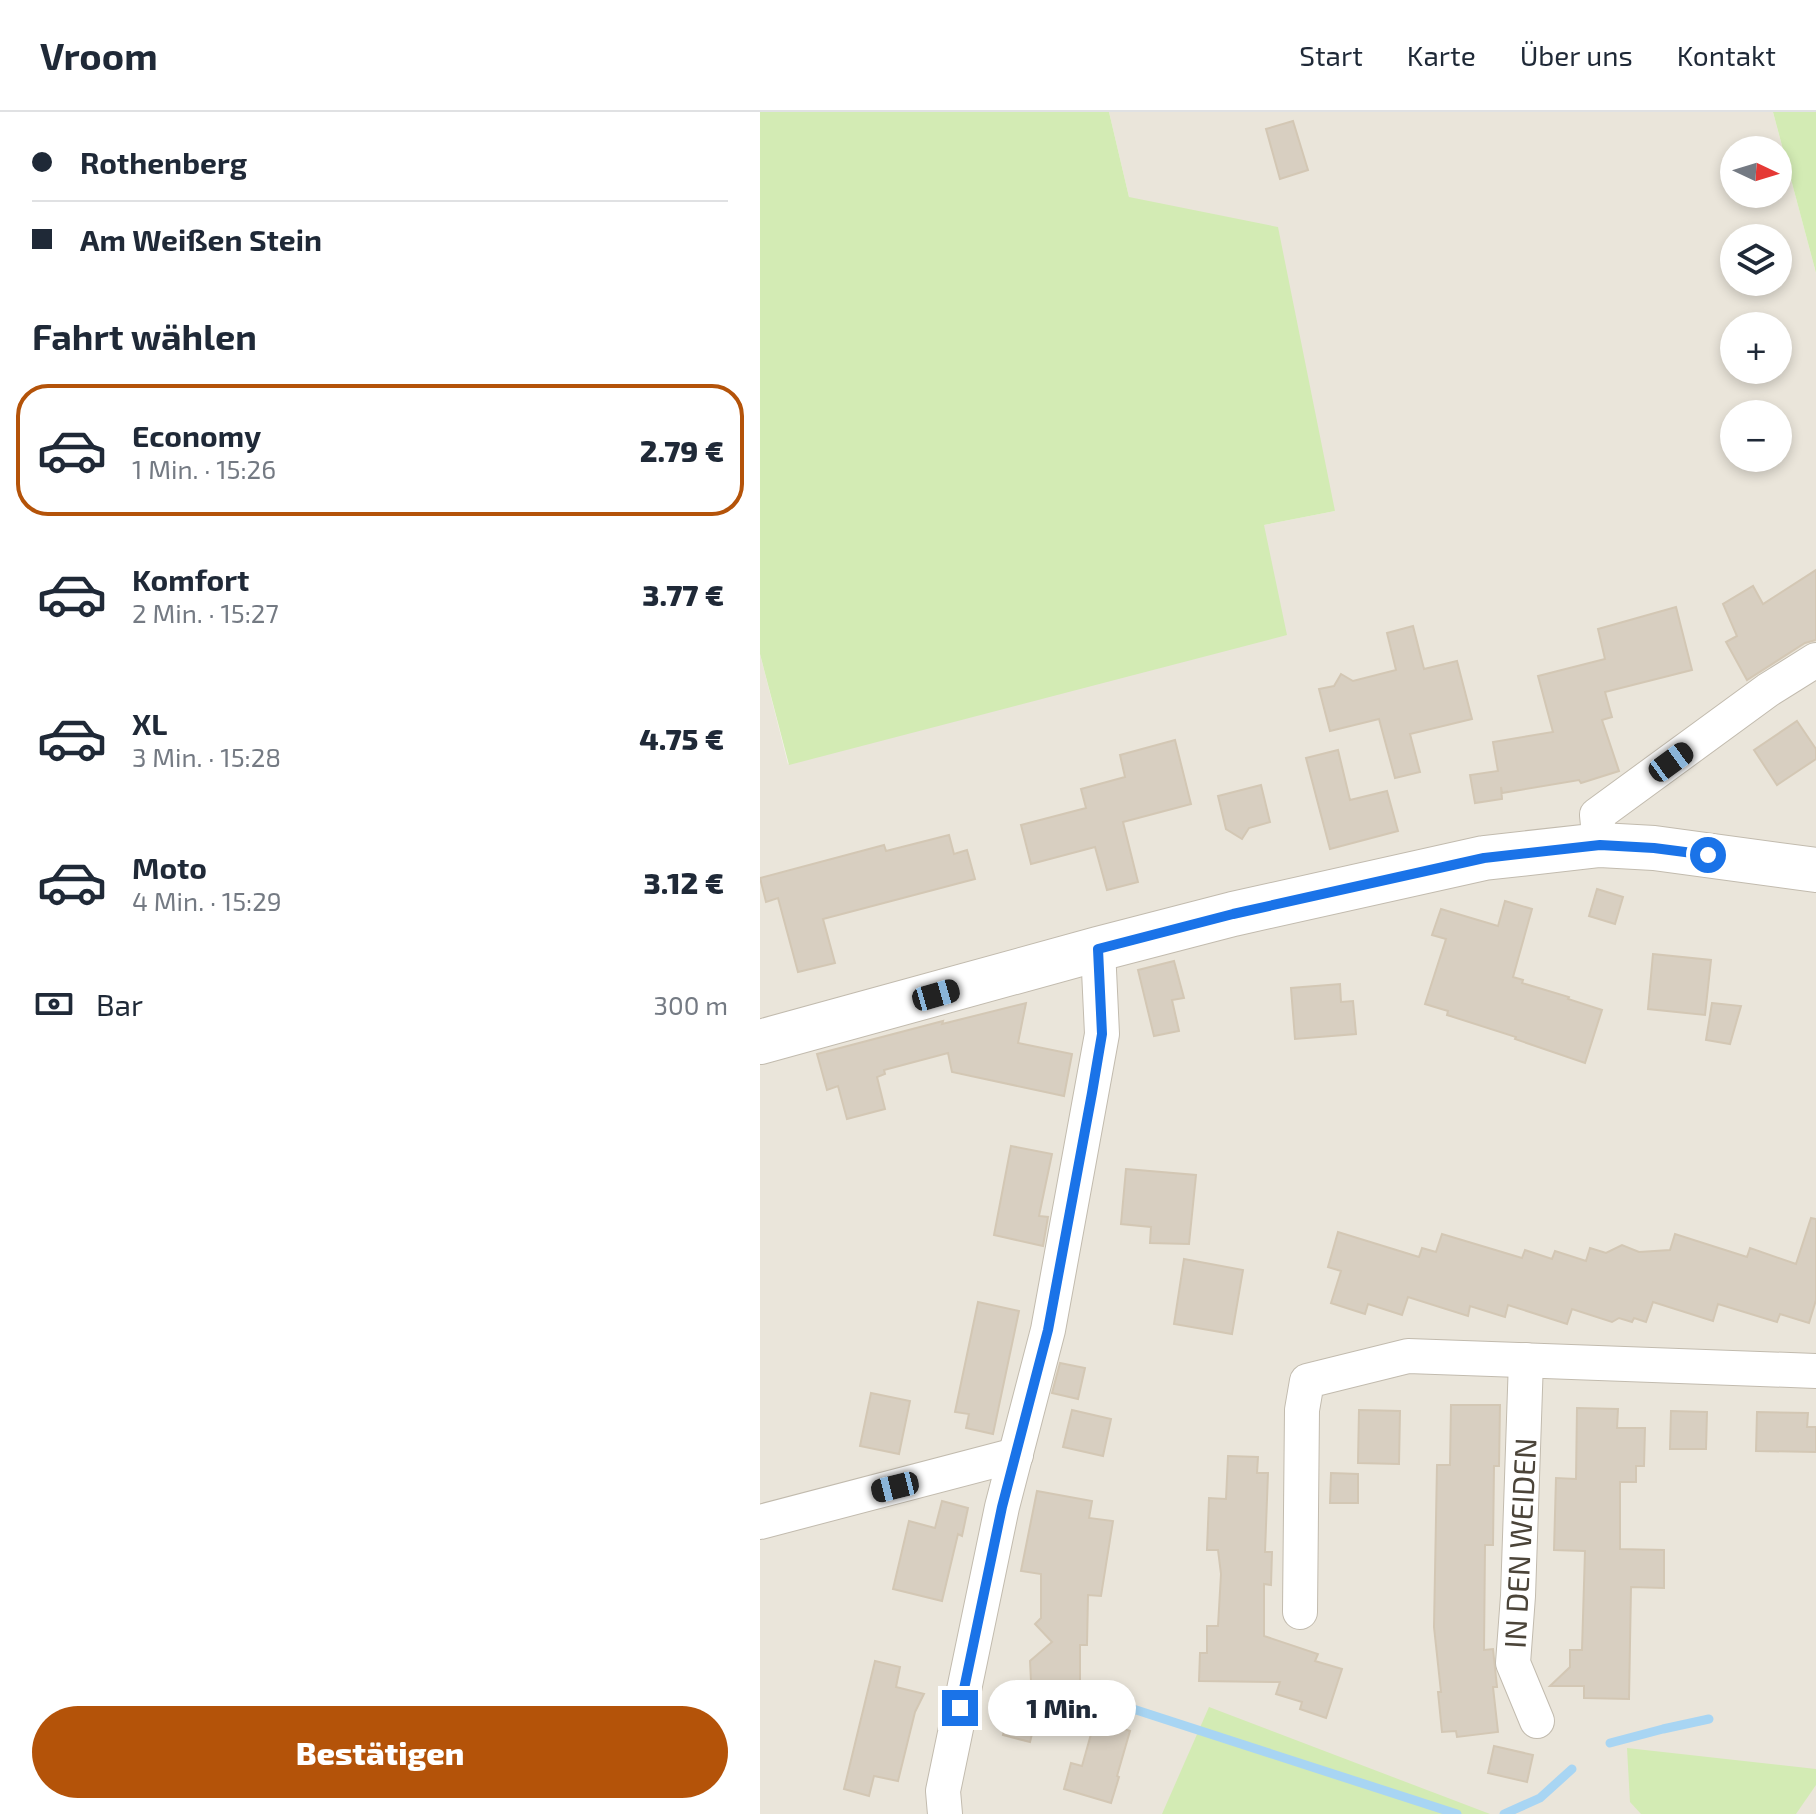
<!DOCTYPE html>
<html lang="de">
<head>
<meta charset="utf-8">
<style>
	:root { --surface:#fff; --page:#f6f6f7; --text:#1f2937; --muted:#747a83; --line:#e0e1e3; --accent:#b45309 }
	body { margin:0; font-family:"Exo 2",sans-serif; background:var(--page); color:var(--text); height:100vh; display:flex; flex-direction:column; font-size:30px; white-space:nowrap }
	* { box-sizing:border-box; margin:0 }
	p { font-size:26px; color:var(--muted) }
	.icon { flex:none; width:44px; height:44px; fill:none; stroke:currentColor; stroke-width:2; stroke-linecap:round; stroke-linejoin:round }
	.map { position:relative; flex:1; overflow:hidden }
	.panel { display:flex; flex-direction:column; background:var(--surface); width:760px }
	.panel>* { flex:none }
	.top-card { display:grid; align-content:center; height:176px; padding:0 32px; background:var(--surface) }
	.needle { width:52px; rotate:94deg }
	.fabs { position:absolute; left:960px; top:24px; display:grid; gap:16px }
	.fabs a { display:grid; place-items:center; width:72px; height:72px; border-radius:50%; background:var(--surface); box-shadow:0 4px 12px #0003; font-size:40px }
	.end { position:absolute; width:36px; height:36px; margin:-18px; border:10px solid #1a73e8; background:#fff; box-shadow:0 0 0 4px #fff }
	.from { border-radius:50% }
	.bubble { position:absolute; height:56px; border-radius:28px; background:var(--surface); box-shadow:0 4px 12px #0003; font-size:26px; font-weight:800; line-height:56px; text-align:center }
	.car { position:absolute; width:24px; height:48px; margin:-24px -12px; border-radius:10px; box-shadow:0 0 6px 2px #0007; background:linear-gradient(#222 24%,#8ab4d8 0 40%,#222 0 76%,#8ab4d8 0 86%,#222 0) }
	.top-card b { display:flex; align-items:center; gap:28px; height:76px; font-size:30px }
	.top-card b+b { border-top:2px solid var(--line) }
	.top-card i { width:20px; height:20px; background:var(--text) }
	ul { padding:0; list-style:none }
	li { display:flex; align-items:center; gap:24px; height:132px; margin:0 16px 12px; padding:0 16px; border:4px solid transparent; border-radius:32px }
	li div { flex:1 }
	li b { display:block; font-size:30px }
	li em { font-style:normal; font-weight:800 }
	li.on { border-color:var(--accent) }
	li>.icon { width:72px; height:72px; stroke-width:1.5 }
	h2 { padding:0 32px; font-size:36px; line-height:96px }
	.pay { display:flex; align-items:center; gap:20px; height:88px; padding:0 32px; font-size:30px }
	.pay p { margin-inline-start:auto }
	.cta { display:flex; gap:16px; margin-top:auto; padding:16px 32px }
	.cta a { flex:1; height:92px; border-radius:48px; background:var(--accent); color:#fff; font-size:32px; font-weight:800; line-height:92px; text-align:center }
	header { display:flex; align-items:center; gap:48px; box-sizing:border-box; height:112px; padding:0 40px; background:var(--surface); border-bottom:2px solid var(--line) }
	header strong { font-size:38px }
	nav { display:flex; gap:44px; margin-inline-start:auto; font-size:28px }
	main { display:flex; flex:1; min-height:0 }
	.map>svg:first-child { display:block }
</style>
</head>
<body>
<header>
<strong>Vroom</strong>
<nav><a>Start</a><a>Karte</a><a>Über uns</a><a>Kontakt</a></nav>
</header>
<main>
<section class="panel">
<div class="top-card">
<b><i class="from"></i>Rothenberg</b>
<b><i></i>Am Weißen Stein</b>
</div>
<h2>Fahrt wählen</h2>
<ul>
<li class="on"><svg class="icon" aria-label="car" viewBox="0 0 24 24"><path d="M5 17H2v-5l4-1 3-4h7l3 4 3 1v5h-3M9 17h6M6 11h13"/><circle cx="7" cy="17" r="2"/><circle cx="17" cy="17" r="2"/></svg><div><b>Economy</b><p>1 Min. · 15:26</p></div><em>2.79 €</em></li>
<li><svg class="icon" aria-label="car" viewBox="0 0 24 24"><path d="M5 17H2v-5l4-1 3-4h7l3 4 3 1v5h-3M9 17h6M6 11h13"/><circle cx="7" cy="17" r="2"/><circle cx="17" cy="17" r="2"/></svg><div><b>Komfort</b><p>2 Min. · 15:27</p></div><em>3.77 €</em></li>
<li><svg class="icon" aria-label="car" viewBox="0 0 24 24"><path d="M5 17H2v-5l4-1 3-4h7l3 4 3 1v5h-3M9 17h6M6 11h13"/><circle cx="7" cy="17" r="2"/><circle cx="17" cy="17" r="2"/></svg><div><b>XL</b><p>3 Min. · 15:28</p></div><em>4.75 €</em></li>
<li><svg class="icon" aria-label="car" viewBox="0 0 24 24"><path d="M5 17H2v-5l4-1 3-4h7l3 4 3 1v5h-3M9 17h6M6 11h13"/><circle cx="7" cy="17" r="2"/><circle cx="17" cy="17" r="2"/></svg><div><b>Moto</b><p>4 Min. · 15:29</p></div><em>3.12 €</em></li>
</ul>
<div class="pay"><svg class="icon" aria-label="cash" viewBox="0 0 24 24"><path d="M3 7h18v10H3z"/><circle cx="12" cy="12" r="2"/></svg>Bar<p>300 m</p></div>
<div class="cta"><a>Bestätigen</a></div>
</section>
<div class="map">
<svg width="1056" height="1702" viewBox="0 0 1056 1702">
	<rect width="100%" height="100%" fill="#f6f3ec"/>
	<path fill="#eae5da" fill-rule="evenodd" d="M 349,0 L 1013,0 L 1056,161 L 1056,1702 L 0,1702 L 0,542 L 28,652 L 504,413 L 575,399 L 369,85 ZM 974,38 L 1018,38 L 1018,82 L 974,82 ZM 974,126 L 1018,126 L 1018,170 L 974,170 ZM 974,214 L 1018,214 L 1018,258 L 974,258 ZM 974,302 L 1018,302 L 1018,346 L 974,346 Z"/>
	<g fill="#d3ebb4">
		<path d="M 0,0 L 349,0 L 369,85 L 518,115 L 575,399 L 504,413 L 527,523 L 29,653 L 0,542 Z"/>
		<path d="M 1013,0 L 1056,0 L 1056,161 Z"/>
		<path d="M 449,1595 L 730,1702 L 402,1702 Z"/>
		<path d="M 867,1636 L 1056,1657 L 1056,1673 L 1036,1702 L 881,1702 L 870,1690 Z"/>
	</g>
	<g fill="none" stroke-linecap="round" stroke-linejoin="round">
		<g stroke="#a8d5f3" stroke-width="9">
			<path d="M 367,1595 L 697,1702"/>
			<path d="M 850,1631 L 903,1617 L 949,1607"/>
			<path d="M 744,1702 L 780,1686 L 812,1657"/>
		</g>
	</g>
	<g fill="#d8cfc1" stroke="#d3c7b4" stroke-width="2">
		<path d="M 533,9 L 548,58 L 520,67 L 506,17 Z"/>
		<path d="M 1056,458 L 1056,528 L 1045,531 L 987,568 L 966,530 L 977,524 L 963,492 L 993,474 L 1003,492 Z"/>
		<path d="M 916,495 L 932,558 L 845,580 L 852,605 L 842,608 L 859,659 L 821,671 L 819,668 L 742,681 L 741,675 L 742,687 L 715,691 L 710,663 L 738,659 L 733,630 L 793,620 L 778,564 L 845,547 L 838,517 Z"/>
		<path d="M 653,514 L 664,557 L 697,549 L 712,607 L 650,622 L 660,660 L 635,666 L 619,607 L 570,619 L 559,577 L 574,574 L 581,562 L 593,569 L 636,558 L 627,521 Z"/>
		<path d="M 1037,609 L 1056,637 L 1056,647 L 1017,673 L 994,638 Z"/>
		<path d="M 415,628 L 431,692 L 363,710 L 378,770 L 347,778 L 335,735 L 271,752 L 261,713 L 326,696 L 321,677 L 365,665 L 360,643 Z"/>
		<path d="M 578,638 L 590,688 L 627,679 L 638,719 L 570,737 L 546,646 Z"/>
		<path d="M 501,673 L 510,710 L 489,716 L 482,727 L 466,717 L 458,684 Z"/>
		<path d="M 189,723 L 194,742 L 207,738 L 215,767 L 63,807 L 75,851 L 38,860 L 18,786 L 6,790 L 0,766 L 124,733 L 126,739 Z"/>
		<path d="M 837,777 L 863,785 L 855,812 L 829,804 Z"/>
		<path d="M 745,789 L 772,797 L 753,865 L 763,868 L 762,871 L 809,885 L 808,887 L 842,898 L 825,951 L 755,927 L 756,925 L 687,903 L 688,899 L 665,892 L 686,827 L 672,823 L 681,797 L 738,814 Z"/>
		<path d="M 893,842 L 951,848 L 945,903 L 888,897 Z"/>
		<path d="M 414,849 L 424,886 L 412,888 L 419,919 L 394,924 L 378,858 Z"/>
		<path d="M 580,872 L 581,890 L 593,889 L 596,922 L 535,927 L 531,876 Z"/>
		<path d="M 266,891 L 258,931 L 312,942 L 304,984 L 192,960 L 188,941 L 124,958 L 125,962 L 117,965 L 125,997 L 87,1007 L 78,974 L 67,978 L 57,942 L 183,909 L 182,912 Z"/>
		<path d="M 952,891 L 981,894 L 970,932 L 946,928 Z"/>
		<path d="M 251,1034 L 292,1042 L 279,1104 L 288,1105 L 283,1134 L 234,1123 Z"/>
		<path d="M 366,1057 L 436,1063 L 429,1132 L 390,1131 L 391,1115 L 361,1112 Z"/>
		<path d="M 1051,1106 L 1056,1107 L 1056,1188 L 1049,1211 L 1020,1202 L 1017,1210 L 958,1192 L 953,1209 L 893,1190 L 886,1210 L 874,1206 L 872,1210 L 859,1206 L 852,1210 L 812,1197 L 807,1212 L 748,1193 L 745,1205 L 710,1194 L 708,1204 L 648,1185 L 642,1203 L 608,1192 L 605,1202 L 571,1191 L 581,1159 L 568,1155 L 578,1120 L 659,1145 L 662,1136 L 676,1140 L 682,1122 L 762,1146 L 765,1138 L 792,1147 L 795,1139 L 826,1149 L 830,1136 L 846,1141 L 862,1133 L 879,1140 L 910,1138 L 915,1122 L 987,1145 L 990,1136 L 1036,1152 Z"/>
		<path d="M 424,1147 L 483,1158 L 472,1222 L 414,1212 Z"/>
		<path d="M 218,1190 L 259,1199 L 233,1322 L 206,1316 L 209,1302 L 195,1300 Z"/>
		<path d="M 300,1251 L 325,1256 L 318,1287 L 292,1281 Z"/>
		<path d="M 111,1281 L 150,1289 L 139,1342 L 100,1334 Z"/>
		<path d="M 691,1293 L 740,1293 L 739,1354 L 734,1354 L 733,1433 L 725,1433 L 724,1538 L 733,1537 L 737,1575 L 733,1575 L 738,1620 L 697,1625 L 696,1619 L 682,1620 L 678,1580 L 681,1580 L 674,1515 L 677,1353 L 690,1353 Z"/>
		<path d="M 817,1296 L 858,1297 L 857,1316 L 885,1316 L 884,1354 L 876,1354 L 876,1370 L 860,1370 L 860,1437 L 904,1438 L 904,1476 L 871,1475 L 869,1587 L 824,1586 L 824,1574 L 790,1574 L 810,1555 L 810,1538 L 822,1538 L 825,1439 L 794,1438 L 796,1366 L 816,1367 Z"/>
		<path d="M 312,1298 L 351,1307 L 343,1344 L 303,1335 Z"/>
		<path d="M 599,1298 L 640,1299 L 639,1352 L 598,1351 Z"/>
		<path d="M 911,1299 L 947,1300 L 946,1337 L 910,1337 Z"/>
		<path d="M 997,1300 L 1048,1301 L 1047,1315 L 1056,1315 L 1056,1340 L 996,1339 Z"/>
		<path d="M 468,1344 L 498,1345 L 497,1361 L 508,1361 L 505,1440 L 512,1440 L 511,1473 L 504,1472 L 504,1524 L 558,1542 L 555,1549 L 582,1557 L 566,1606 L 540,1597 L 542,1590 L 516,1582 L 520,1570 L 439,1569 L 440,1541 L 447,1541 L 447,1514 L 458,1514 L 461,1462 L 458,1438 L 447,1438 L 449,1386 L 466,1387 Z"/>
		<path d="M 571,1361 L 598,1362 L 598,1391 L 570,1391 Z"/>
		<path d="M 277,1379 L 332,1389 L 329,1406 L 353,1409 L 341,1484 L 328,1483 L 327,1533 L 320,1533 L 320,1570 L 278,1569 L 285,1569 L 270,1630 L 243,1623 L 255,1569 L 271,1569 L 270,1549 L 292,1530 L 275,1512 L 281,1506 L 281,1462 L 261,1459 Z"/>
		<path d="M 182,1389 L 208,1396 L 202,1424 L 198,1422 L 182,1489 L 133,1477 L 149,1409 L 175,1416 Z"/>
		<path d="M 115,1549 L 140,1555 L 136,1575 L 164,1582 L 155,1600 L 138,1669 L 114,1664 L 109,1684 L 84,1677 Z"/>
		<path d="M 335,1608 L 370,1619 L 357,1664 L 359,1665 L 351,1691 L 304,1677 L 311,1651 L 322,1654 Z"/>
		<path d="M 734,1634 L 773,1643 L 767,1670 L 728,1661 Z"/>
	</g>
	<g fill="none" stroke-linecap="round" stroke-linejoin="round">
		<g stroke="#c2bbae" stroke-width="36">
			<g id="minor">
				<path d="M 840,733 L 837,703 L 1008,578 L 1056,548"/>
				<path d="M 766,1248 L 758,1484 L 753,1551 L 777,1609"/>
				<path d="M 0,1410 L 256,1343"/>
				<path d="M 540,1500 L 542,1298 L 547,1269 L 648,1244 L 1056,1259"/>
				<path d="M 185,1702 L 183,1679 L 242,1395 L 288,1218 L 342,922 L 338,837"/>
			</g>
		</g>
		<g stroke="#c2bbae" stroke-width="46">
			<path id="tertiary" d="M 0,930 L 338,837 L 473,802 L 724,746 L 840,733 L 894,736 L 1056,758"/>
		</g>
		<use href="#minor" stroke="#fff" stroke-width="34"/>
		<use href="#tertiary" stroke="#fff" stroke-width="44"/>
	</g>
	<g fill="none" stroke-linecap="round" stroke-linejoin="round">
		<path stroke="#1a73e8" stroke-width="10" d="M 200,1596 L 242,1395 L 288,1218 L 332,981 L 342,922 L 338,837 L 473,802 L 724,746 L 840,733 L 894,736 L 948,743"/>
	</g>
	<g text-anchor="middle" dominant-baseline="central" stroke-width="6" stroke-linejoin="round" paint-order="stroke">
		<g font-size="30" fill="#4b4439" stroke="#fff">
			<text transform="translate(759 1431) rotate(-87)">IN DEN WEIDEN</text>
		</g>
	</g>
</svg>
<div class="fabs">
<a><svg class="needle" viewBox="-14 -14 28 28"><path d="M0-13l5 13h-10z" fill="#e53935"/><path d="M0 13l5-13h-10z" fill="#747a83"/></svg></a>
<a><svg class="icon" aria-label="layers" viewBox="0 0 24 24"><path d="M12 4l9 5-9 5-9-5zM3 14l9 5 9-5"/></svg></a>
<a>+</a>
<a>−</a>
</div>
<i class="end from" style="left:948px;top:743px"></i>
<i class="end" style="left:200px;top:1596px"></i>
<div class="bubble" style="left:228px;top:1568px;width:148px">1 Min.</div>
<i class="car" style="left:911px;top:650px;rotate:54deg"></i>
<i class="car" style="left:176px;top:883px;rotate:74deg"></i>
<i class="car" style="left:135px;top:1375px;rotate:256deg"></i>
</div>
</main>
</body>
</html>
